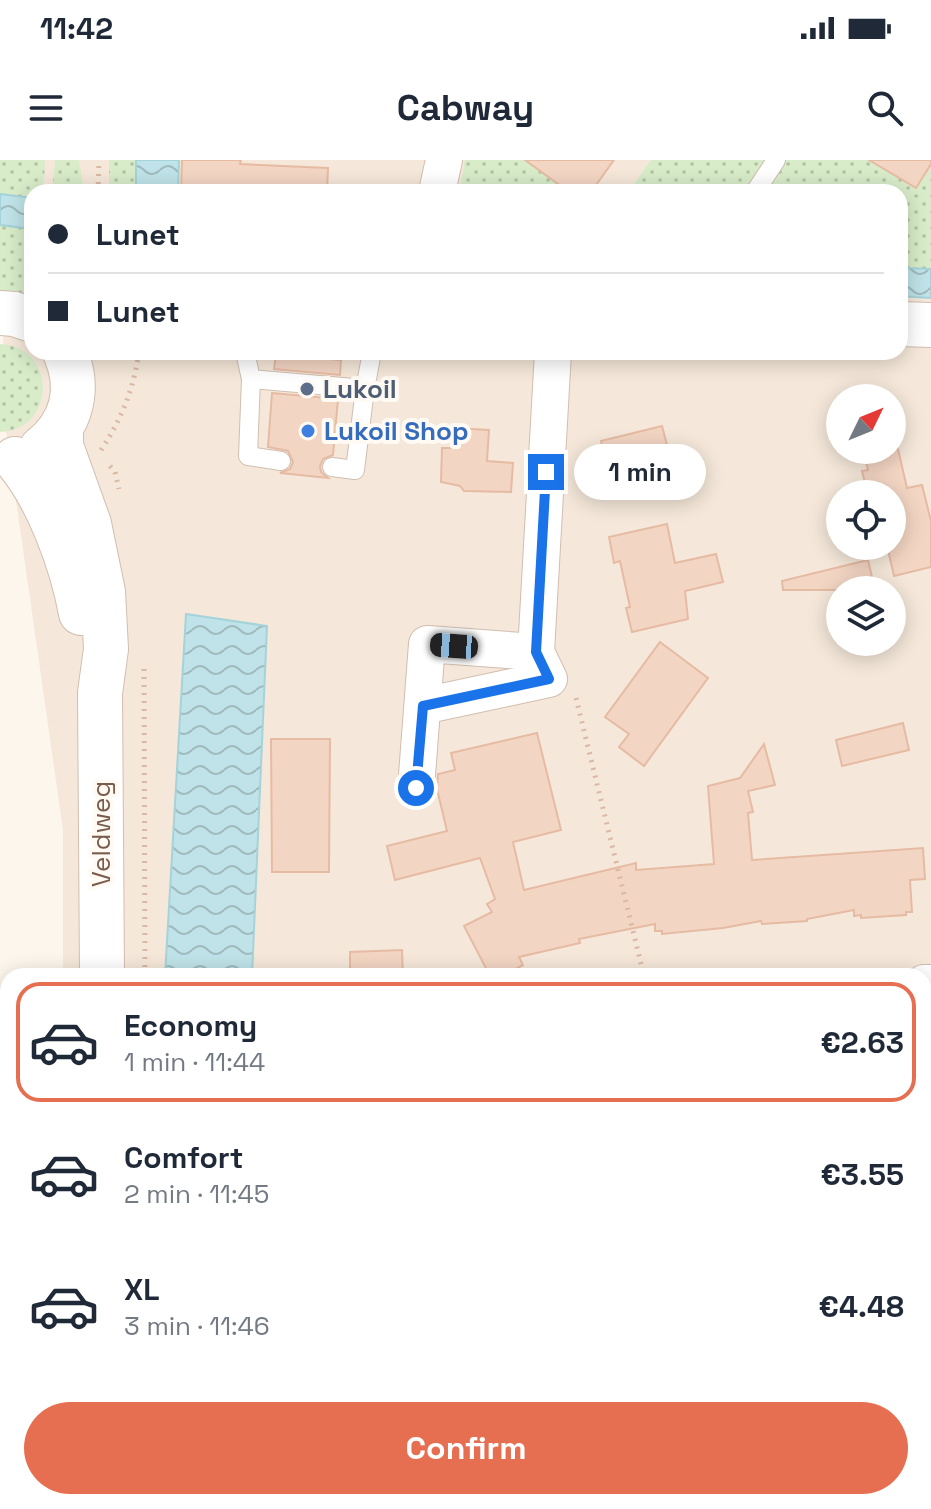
<!DOCTYPE html>
<html lang="en">
<head>
<meta charset="utf-8">
<style>
	:root { --surface:#fff; --page:#f6f6f7; --text:#1f2937; --muted:#747a83; --line:#e0e1e3; --accent:#e76f51 }
	body { margin:0; font-family:"Space Grotesk",sans-serif; background:var(--page); color:var(--text); height:100vh; display:flex; flex-direction:column; font-size:30px; white-space:nowrap }
	* { box-sizing:border-box; margin:0 }
	p { font-size:26px; color:var(--muted) }
	.icon { flex:none; width:44px; height:44px; fill:none; stroke:currentColor; stroke-width:2; stroke-linecap:round; stroke-linejoin:round }
	.map { position:relative; flex:1; overflow:hidden }
	.panel { position:absolute; left:0px; top:808px; width:932px; height:542px; display:flex; flex-direction:column; background:var(--surface); border-radius:24px 24px 0 0; box-shadow:0 4px 20px #0003 }
	.panel>* { flex:none }
	.banner { position:absolute; left:24px; top:24px; width:884px; height:176px; border-radius:24px; box-shadow:0 4px 20px #0003; display:grid; align-content:center; height:176px; padding:0 24px; background:var(--surface) }
	.needle { width:52px; rotate:47deg }
	.buttons { position:absolute; left:826px; top:224px; display:grid; gap:16px }
	.buttons a { display:grid; place-items:center; width:80px; height:80px; border-radius:50%; background:var(--surface); box-shadow:0 4px 20px #0003; font-size:40px }
	.end { position:absolute; width:36px; height:36px; margin:-18px; border:10px solid #1a73e8; background:#fff; box-shadow:0 0 0 4px #fff }
	.from { border-radius:50% }
	.bubble { position:absolute; height:56px; border-radius:28px; background:var(--surface); box-shadow:0 4px 20px #0003; font-size:26px; font-weight:700; line-height:56px; text-align:center }
	.car { position:absolute; width:24px; height:48px; margin:-24px -12px; border-radius:10px; box-shadow:0 0 6px 2px #0007; background:linear-gradient(#222 24%,#8ab4d8 0 40%,#222 0 76%,#8ab4d8 0 86%,#222 0) }
	.banner b { display:flex; align-items:center; gap:28px; height:76px; font-size:30px }
	.banner b+b { border-top:2px solid var(--line) }
	.banner i { width:20px; height:20px; background:var(--text) }
	ul { padding:14px 0 0; list-style:none }
	li { display:flex; align-items:center; gap:24px; height:120px; margin:0 16px 12px; padding:0 8px; border:4px solid transparent; border-radius:24px }
	li div { flex:1 }
	li b { display:block; font-size:30px }
	li em { font-style:normal; font-weight:700 }
	li.active { border-color:var(--accent) }
	li>.icon { width:72px; height:72px; stroke-width:1.5 }
	.action { display:flex; gap:16px; margin-top:auto; padding:16px 24px }
	.action a { flex:1; height:92px; border-radius:48px; background:var(--accent); color:#fff; font-size:32px; font-weight:700; line-height:92px; text-align:center }
	.status { display:flex; justify-content:space-between; align-items:center; height:56px; padding:0 40px; background:var(--surface); direction:ltr }
	.status svg { height:22px; fill:currentColor }
	header { display:flex; justify-content:space-between; align-items:center; height:104px; padding:0 24px; background:var(--surface); font-size:36px; font-weight:700 }
	.map>svg:first-child { display:block }
</style>
</head>
<body>
<div class="status"><b>11:42</b><svg viewBox="0 0 49 12"><path d="M0 12V9h3v3zM5 12V6h3v6zM10 12V3h3v9zM15 12V0h3v12zM26 1h20v11H26zM47 4h2v5h-2z"/></svg></div>
<header><svg class="icon" aria-label="menu" viewBox="0 0 24 24"><path d="M4 6h16M4 12h16M4 18h16"/></svg>Cabway<svg class="icon" aria-label="search" viewBox="0 0 24 24"><circle cx="10" cy="10" r="6"/><path d="M15 15l6 6"/></svg></header>
<div class="map">
<svg width="931" height="1349" viewBox="0 0 931 1349">
	<defs>
		<pattern id="grass-dots" width="8" height="8" patternUnits="userSpaceOnUse" patternTransform="scale(2)"><rect width="8" height="8" fill="#d8ecc9"/><path d="M2 2h.1M6 6h.1" fill="none" stroke="#b4c2a5" stroke-width="1.8" stroke-linecap="round"/></pattern>
		<pattern id="water-waves" width="16" height="10" patternUnits="userSpaceOnUse" patternTransform="scale(2)"><rect width="16" height="10" fill="#bfe3e8"/><path d="M0 5q4-4 8 0t8 0" fill="none" stroke="#a0bbbe"/></pattern>
	</defs>
	<rect width="100%" height="100%" fill="#fdf6ec"/>
	<path fill="#f5e8da" fill-rule="evenodd" d="M 15,0 L 931,0 L 931,1349 L 61,1349 L 61,1342 L 924,1342 L 924,816 L 63,816 L 63,670 L 0,228 ZM 32,32 L 900,32 L 900,192 L 32,192 ZM 840,238 L 892,238 L 892,290 L 840,290 ZM 840,334 L 892,334 L 892,386 L 840,386 ZM 840,430 L 892,430 L 892,482 L 840,482 Z"/>
	<g fill="url(#grass-dots)">
		<path d="M 0,0 L 45,0 L 44,21 L 39,32 L 32,32 L 32,38 L 0,34 Z"/>
		<path d="M 55,0 L 79,0 L 84,32 L 52,32 Z"/>
		<rect x="109" y="0" width="27" height="32"/>
		<path d="M 465,0 L 552,0 L 580,32 L 459,32 Z"/>
		<path d="M 651,0 L 931,0 L 931,109 L 908,108 L 900,105 L 900,32 L 628,32 Z"/>
		<path d="M 0,65 L 32,69 L 32,141 L 0,142 Z"/>
		<path d="M 0,184 C 57,186 57,270 0,272 Z"/>
	</g>
	<g fill="url(#water-waves)" stroke="#a5d3da" stroke-width="2">
		<path d="M 136,0 L 179,0 L 178,32 L 136,32 Z"/>
		<path d="M 0,34 L 32,38 L 32,69 L 0,65 Z"/>
		<path d="M 900,105 L 908,108 L 931,109 L 931,138 L 900,136 Z"/>
		<path d="M 186,454 L 267,466 L 252,816 L 165,816 Z"/>
	</g>
	<g fill="#f3d5c3" stroke="#e6bba3" stroke-width="2">
		<path d="M 182,0 L 241,0 L 240,4 L 328,8 L 327,32 L 181,32 Z"/>
		<path d="M 525,0 L 614,0 L 591,32 L 569,32 Z"/>
		<path d="M 869,0 L 931,0 L 931,4 L 916,28 Z"/>
		<path d="M 276,194 L 341,200 L 340,215 L 274,209 Z"/>
		<path d="M 272,233 L 338,239 L 333,295 L 323,299 L 320,306 L 321,312 L 328,318 L 280,313 L 290,309 L 293,302 L 288,291 L 268,287 Z"/>
		<path d="M 662,266 L 671,300 L 609,314 L 601,281 Z"/>
		<path d="M 454,268 L 489,270 L 487,301 L 513,303 L 511,332 L 464,331 L 460,326 L 441,322 L 442,288 L 452,288 Z"/>
		<path d="M 897,285 L 907,328 L 922,325 L 931,361 L 931,407 L 894,416 L 887,386 L 892,386 L 892,334 L 868,334 L 862,311 L 868,310 L 864,294 L 892,290 L 892,287 Z"/>
		<path d="M 667,364 L 675,403 L 716,394 L 723,422 L 685,431 L 688,459 L 632,472 L 626,448 L 630,447 L 620,401 L 614,403 L 609,377 Z"/>
		<path d="M 868,400 L 875,430 L 783,430 L 782,421 Z"/>
		<path d="M 660,482 L 708,518 L 644,606 L 619,587 L 629,574 L 605,557 Z"/>
		<path d="M 903,563 L 909,590 L 842,606 L 836,580 Z"/>
		<path d="M 537,573 L 561,670 L 513,682 L 524,730 L 636,703 L 636,710 L 714,704 L 708,626 L 740,618 L 764,584 L 775,625 L 748,631 L 753,652 L 748,653 L 752,700 L 923,688 L 925,719 L 910,720 L 912,752 L 906,752 L 906,755 L 861,758 L 861,755 L 854,756 L 854,750 L 807,759 L 807,761 L 762,764 L 761,761 L 723,768 L 662,774 L 662,771 L 655,771 L 655,764 L 579,779 L 580,783 L 519,797 L 523,805 L 502,816 L 490,816 L 464,766 L 492,752 L 487,744 L 495,739 L 480,698 L 395,720 L 387,686 L 447,671 L 437,629 L 438,614 L 455,610 L 451,593 Z"/>
		<path d="M 271,579 L 330,579 L 329,712 L 272,712 Z"/>
		<path d="M 402,790 L 403,816 L 350,816 L 350,792 Z"/>
	</g>
	<g fill="none" stroke-linecap="round" stroke-linejoin="round">
		<g stroke="#d1beb0" stroke-width="20">
			<g id="service">
				<path d="M 755,32 L 776,0"/>
				<path d="M 245,192 L 251,219 L 365,229 L 372,192"/>
				<path d="M 251,219 L 248,296 L 281,301"/>
				<path d="M 332,307 L 355,310 L 365,229"/>
			</g>
		</g>
		<g stroke="#d1beb0" stroke-width="38">
			<g id="minor">
				<path d="M 437,32 L 444,0"/>
				<path d="M 423,546 L 549,519 L 536,492"/>
				<path d="M 416,628 L 427,484 L 536,492 L 553,192"/>
				<path d="M 924,823 L 931,823"/>
				<path d="M 483,1342 L 483,1349"/>
			</g>
		</g>
		<g stroke="#d1beb0" stroke-width="46">
			<g id="tertiary">
				<path d="M 0,153 L 14,154 L 32,160"/>
				<path d="M 900,164 L 931,165"/>
				<path d="M 61,269 L 61,286 L 89,364 L 103,432 L 106,489 L 100,533 L 102,816"/>
				<path d="M 41,289 C 72,264 81,229 65,192"/>
				<path d="M 15,299 C 48,337 72,404 81,453"/>
				<path d="M 105,1342 L 105,1349"/>
			</g>
		</g>
		<g stroke="#d9b8a5" stroke-width="5" stroke-dasharray="2 6" stroke-linecap="butt">
			<path d="M 98,32 L 99,0"/>
			<path d="M 101,290 C 122,258 133,231 139,192"/>
			<path d="M 110,306 L 115,312 L 119,329"/>
			<path d="M 144,509 L 145,816"/>
			<path d="M 576,538 L 644,816"/>
			<path d="M 924,1145 L 931,1145"/>
			<path d="M 924,1178 L 931,1178"/>
			<path d="M 924,1240 L 931,1240"/>
			<path d="M 924,1274 L 931,1274"/>
			<path d="M 149,1342 L 149,1349"/>
		</g>
		<use href="#service" stroke="#fff" stroke-width="18"/>
		<use href="#minor" stroke="#fff" stroke-width="36"/>
		<use href="#tertiary" stroke="#fff" stroke-width="44"/>
	</g>
	<g fill="none" stroke-linecap="round" stroke-linejoin="round">
		<path stroke="#1a73e8" stroke-width="10" d="M 416,628 L 423,546 L 549,519 L 536,492 L 546,312"/>
	</g>
	<circle fill="#5c6f8a" stroke="#fffaf3" stroke-width="3" cx="307" cy="229" r="8"/>
	<circle fill="#3f7fe0" stroke="#fffaf3" stroke-width="3" cx="308" cy="271" r="8"/>
	<g text-anchor="middle" dominant-baseline="central" stroke-width="8" stroke-linejoin="round" paint-order="stroke">
		<g font-size="26" font-weight="bold" fill="#4e5e75" stroke="#fffaf3" text-anchor="start">
			<text x="323" y="229">Lukoil</text>
		</g>
		<g font-size="26" font-weight="bold" fill="#366cbe" stroke="#fffaf3" text-anchor="start">
			<text x="324" y="271">Lukoil Shop</text>
		</g>
		<g font-size="26" fill="#7a5c4d" stroke="#fffaf3">
			<text transform="translate(101 674) rotate(-90)">Veldweg</text>
		</g>
	</g>
</svg>
<div class="buttons">
<a><svg class="needle" viewBox="-14 -14 28 28"><path d="M0-13l5 13h-10z" fill="#e53935"/><path d="M0 13l5-13h-10z" fill="#747a83"/></svg></a>
<a><svg class="icon" aria-label="locate" viewBox="0 0 24 24"><circle cx="12" cy="12" r="6"/><path d="M12 2v4M12 18v4M2 12h4M18 12h4"/></svg></a>
<a><svg class="icon" aria-label="layers" viewBox="0 0 24 24"><path d="M12 4l9 5-9 5-9-5zM3 14l9 5 9-5"/></svg></a>
</div>
<i class="end from" style="left:416px;top:628px"></i>
<i class="end" style="left:546px;top:312px"></i>
<div class="bubble" style="left:574px;top:284px;width:132px">1 min</div>
<i class="car" style="left:454px;top:486px;rotate:274deg"></i>
<div class="banner">
<b><i class="from"></i>Lunet</b>
<b><i></i>Lunet</b>
</div>
<section class="panel">
<ul>
<li class="active"><svg class="icon" aria-label="car" viewBox="0 0 24 24"><path d="M5 17H2v-5l4-1 3-4h7l3 4 3 1v5h-3M9 17h6M6 11h13"/><circle cx="7" cy="17" r="2"/><circle cx="17" cy="17" r="2"/></svg><div><b>Economy</b><p>1 min · 11:44</p></div><em>€2.63</em></li>
<li><svg class="icon" aria-label="car" viewBox="0 0 24 24"><path d="M5 17H2v-5l4-1 3-4h7l3 4 3 1v5h-3M9 17h6M6 11h13"/><circle cx="7" cy="17" r="2"/><circle cx="17" cy="17" r="2"/></svg><div><b>Comfort</b><p>2 min · 11:45</p></div><em>€3.55</em></li>
<li><svg class="icon" aria-label="car" viewBox="0 0 24 24"><path d="M5 17H2v-5l4-1 3-4h7l3 4 3 1v5h-3M9 17h6M6 11h13"/><circle cx="7" cy="17" r="2"/><circle cx="17" cy="17" r="2"/></svg><div><b>XL</b><p>3 min · 11:46</p></div><em>€4.48</em></li>
</ul>
<div class="action"><a>Confirm</a></div>
</section>
</div>
</body>
</html>
